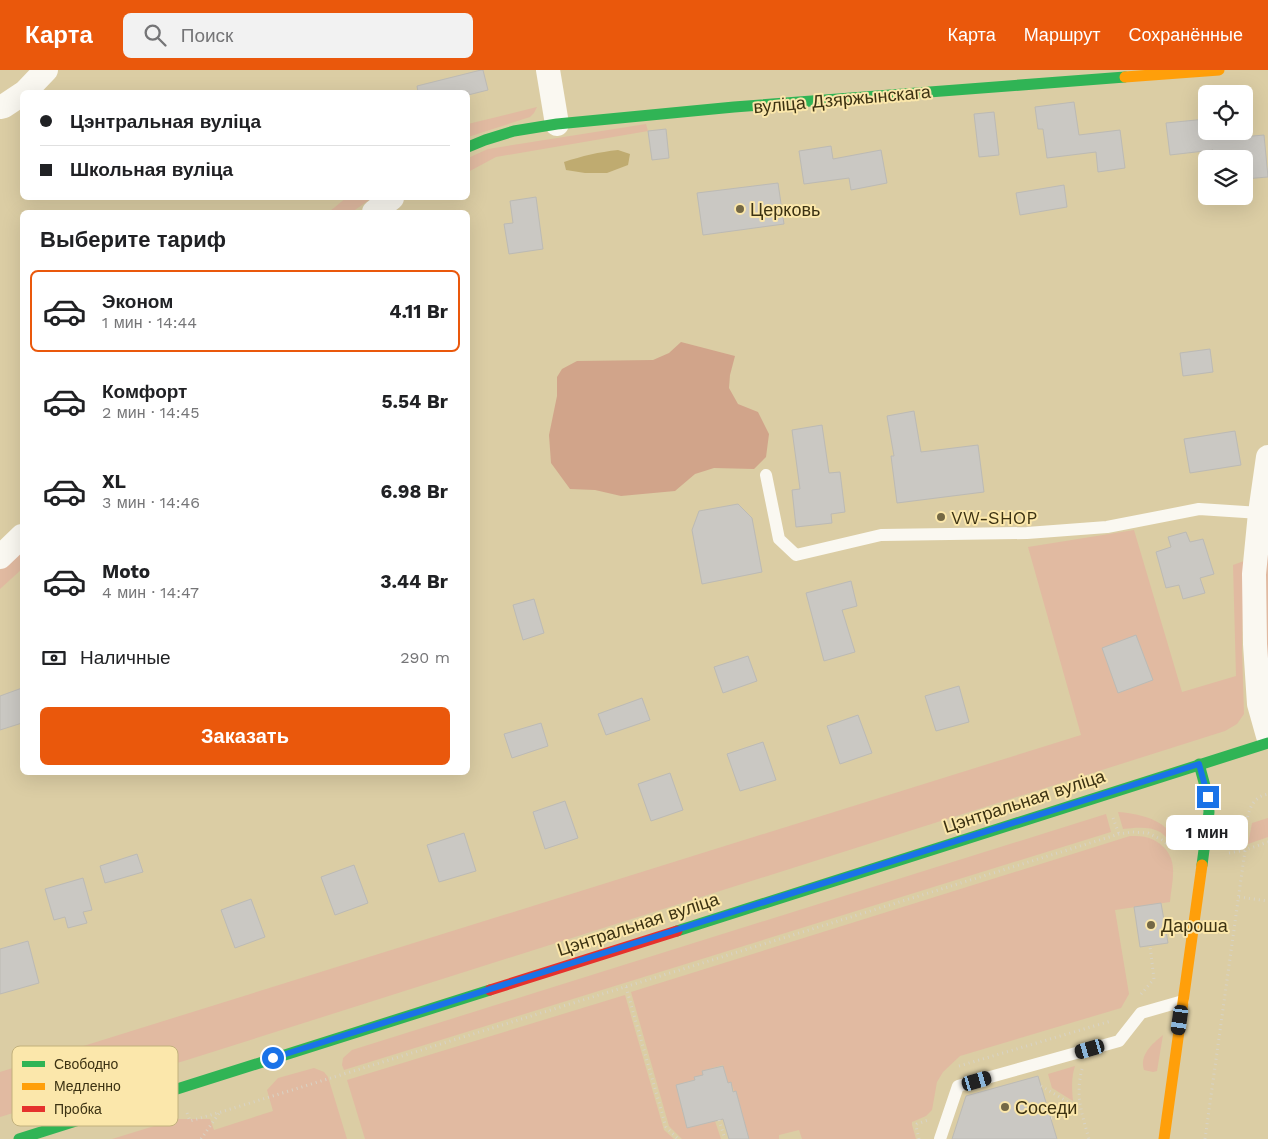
<!DOCTYPE html>
<html lang="ru">
<head>
<meta charset="utf-8">
<style>
	:root { --surface:#fff; --page:#f2f2f2; --text:#202124; --muted:#757577; --line:#e0e0e0; --accent:#ea580c }
	body { margin:0; font-family:"Work Sans",sans-serif; background:var(--page); color:var(--text); height:100vh; display:flex; flex-direction:column; font-size:19px; white-space:nowrap }
	* { box-sizing:border-box; margin:0 }
	p { font-size:16px; color:var(--muted) }
	.icon { flex:none; width:28px; height:28px; fill:none; stroke:currentColor; stroke-width:2; stroke-linecap:round; stroke-linejoin:round }
	.map { position:relative; flex:1; overflow:hidden }
	.side { position:absolute; left:20px; top:140px; width:450px; height:565px; display:flex; flex-direction:column; background:var(--surface); border-radius:8px; box-shadow:0 5px 20px #0002 }
	.side>* { flex:none }
	.guide { position:absolute; left:20px; top:20px; width:450px; height:110px; border-radius:8px; box-shadow:0 5px 20px #0002; display:grid; align-content:center; height:110px; padding:0 20px; background:var(--surface) }
	.buttons { position:absolute; left:1198px; top:15px; display:grid; gap:10px }
	.buttons a { display:grid; place-items:center; width:55px; height:55px; border-radius:8px; background:var(--surface); box-shadow:0 5px 20px #0002; font-size:25px }
	.end { position:absolute; width:22px; height:22px; margin:-11px; border:6px solid #1a73e8; background:#fff; box-shadow:0 0 0 2px #fff }
	.from { border-radius:50% }
	.bubble { position:absolute; height:35px; border-radius:8px; background:var(--surface); box-shadow:0 5px 20px #0002; font-size:16px; font-weight:700; line-height:35px; text-align:center }
	.car { position:absolute; width:15px; height:30px; margin:-15px -8px; border-radius:6px; box-shadow:0 0 4px 1px #0007; background:linear-gradient(#222 24%,#8ab4d8 0 40%,#222 0 76%,#8ab4d8 0 86%,#222 0) }
	.guide b { display:flex; align-items:center; gap:18px; height:48px; font-size:19px }
	.guide b+b { border-top:1px solid var(--line) }
	.guide i { width:12px; height:12px; background:var(--text) }
	ul { padding:0; list-style:none }
	li { display:flex; align-items:center; gap:15px; height:82px; margin:0 10px 8px; padding:0 10px; border:2px solid transparent; border-radius:8px }
	li div { flex:1 }
	li b { display:block; font-size:19px }
	li em { font-style:normal; font-weight:700 }
	li.current { border-color:var(--accent) }
	li>.icon { width:45px; height:45px; stroke-width:1.5 }
	h2 { padding:0 20px; font-size:22px; line-height:60px }
	.pay { display:flex; align-items:center; gap:12px; height:55px; padding:0 20px; font-size:19px }
	.pay p { margin-inline-start:auto }
	.cta { display:flex; gap:10px; margin-top:auto; padding:10px 20px }
	.cta a { flex:1; height:58px; border-radius:8px; background:var(--accent); color:#fff; font-size:20px; font-weight:700; line-height:58px; text-align:center }
	header { display:flex; align-items:center; gap:30px; box-sizing:border-box; height:70px; padding:0 25px; background:var(--accent); color:#fff }
	header strong { font-size:24px }
	nav { display:flex; gap:28px; margin-inline-start:auto; font-size:18px }
	.search { width:350px; height:45px; background:var(--page); display:flex; align-items:center; gap:12px; box-sizing:border-box; padding:0 18px; border-radius:8px; color:var(--muted); font-size:19px }
	.map>svg:first-child { display:block }
</style>
</head>
<body>
<header>
<strong>Карта</strong>
<div class="search"><svg class="icon" aria-label="search" viewBox="0 0 24 24"><circle cx="10" cy="10" r="6"/><path d="M15 15l6 6"/></svg>Поиск</div>
<nav><a>Карта</a><a>Маршрут</a><a>Сохранённые</a></nav>
</header>
<div class="map">
<svg width="1268" height="1069" viewBox="0 0 1268 1069">
	<rect width="100%" height="100%" fill="#dbcda4"/>
	<g fill="#e1baa1">
		<path d="M 537,37 L 534,43 L 530,47 L 468,67 L 468,54 Z"/>
		<path d="M 646,54 L 648,61 L 496,87 L 468,102 L 468,88 L 488,79 Z"/>
		<path d="M 346,128 L 372,128 L 352,142 L 329,142 Z"/>
		<path d="M 1268,440 L 1268,618 L 1264,583 L 1266,446 Z"/>
		<path d="M 1134,460 L 1182,622 L 1236,606 L 1233,495 L 1244,491 L 1242,580 L 1244,644 L 1237,654 L 1225,661 L 187,990 L 0,1047 L 0,1002 L 1081,665 L 1028,477 Z"/>
		<path d="M 22,479 L 22,499 L 0,519 L 0,500 Z"/>
		<path d="M 1118,742 C 1134,743 1155,747 1167,759 C 1171,763 1174,768 1177,772 C 1164,770 1169,768 1160,762 C 1149,756 1135,758 1123,759 Z"/>
		<path d="M 1106,744 L 1111,762 L 344,1000 L 342,995 L 343,988 L 352,980 Z"/>
		<path d="M 1268,748 L 1268,767 L 1248,774 L 1252,753 Z"/>
		<path d="M 1130,766 C 1136,766 1143,766 1149,768 C 1159,771 1170,781 1172,792 C 1175,804 1171,819 1170,832 L 1115,840 L 1129,924 L 1121,938 L 960,986 L 943,1002 L 937,1012 L 932,1040 L 926,1046 L 912,1052 L 912,1055 L 916,1069 L 802,1069 L 799,1060 L 779,1065 L 779,1069 L 730,1069 L 743,1048 L 736,1021 L 734,1021 L 731,1012 L 728,1013 L 723,995 L 702,1001 L 703,1005 L 694,1007 L 695,1010 L 676,1015 L 687,1058 L 715,1051 L 721,1069 L 682,1069 L 669,1056 L 631,922 Z"/>
		<path d="M 625,925 L 664,1060 L 674,1069 L 365,1069 L 347,1010 Z"/>
		<path d="M 1163,965 L 1157,1001 L 1153,1002 L 1144,1000 C 1139,985 1152,974 1163,965 Z"/>
		<path d="M 1075,996 C 1071,1008 1072,1019 1073,1031 L 1052,1018 L 1048,1004 Z"/>
		<path d="M 314,998 L 324,1002 L 328,1007 L 347,1069 L 112,1069 L 177,1049 L 210,1049 L 214,1060 L 273,1041 L 267,1020 L 278,1008 Z"/>
	</g>
	<path fill="#d1a48a" d="M 681,272 L 735,286 L 730,305 L 729,318 L 738,334 L 758,342 L 769,364 L 766,387 L 754,399 L 714,398 L 695,404 L 675,421 L 621,426 L 595,420 L 570,419 L 551,393 L 549,365 L 557,326 L 557,307 L 562,299 L 577,291 L 653,290 L 669,283 Z"/>
	<path fill="#bfab70" d="M 618,80 L 630,84 L 628,95 L 607,103 L 585,103 L 566,100 L 564,92 C 582,86 599,82 618,80 Z"/>
	<g fill="#cac8c3" stroke="#bcbab4">
		<path d="M 481,0 L 483,0 L 488,20 L 468,25 L 468,22 L 418,22 L 417,16 Z"/>
		<path d="M 1074,32 L 1079,65 L 1120,60 L 1125,98 L 1098,102 L 1096,82 L 1047,88 L 1043,59 L 1038,59 L 1035,37 Z"/>
		<path d="M 994,42 L 999,85 L 979,87 L 974,44 Z"/>
		<path d="M 1206,49 L 1206,61 L 1241,61 L 1242,67 L 1264,65 L 1268,107 L 1244,109 L 1244,89 L 1214,89 L 1213,80 L 1170,85 L 1166,53 Z"/>
		<path d="M 666,59 L 669,88 L 652,90 L 648,61 Z"/>
		<path d="M 831,76 L 833,89 L 881,80 L 887,113 L 851,120 L 849,108 L 804,114 L 799,81 Z"/>
		<path d="M 778,113 L 784,154 L 703,165 L 697,123 Z"/>
		<path d="M 1064,115 L 1067,137 L 1020,145 L 1016,123 Z"/>
		<path d="M 536,127 L 543,179 L 509,184 L 504,154 L 513,153 L 510,131 Z"/>
		<path d="M 1210,279 L 1213,302 L 1183,306 L 1180,283 Z"/>
		<path d="M 914,341 L 921,382 L 978,375 L 984,422 L 897,433 L 891,386 L 894,386 L 887,346 Z"/>
		<path d="M 822,355 L 829,403 L 840,402 L 845,442 L 831,444 L 832,453 L 796,457 L 792,420 L 800,419 L 792,360 Z"/>
		<path d="M 1235,361 L 1241,395 L 1190,403 L 1184,369 Z"/>
		<path d="M 738,434 L 752,448 L 762,502 L 702,514 L 692,460 L 699,441 Z"/>
		<path d="M 1186,462 L 1190,472 L 1203,469 L 1214,504 L 1200,508 L 1205,523 L 1183,529 L 1179,515 L 1166,518 L 1156,482 L 1171,477 L 1168,467 Z"/>
		<path d="M 851,511 L 857,536 L 842,540 L 855,582 L 824,591 L 806,523 Z"/>
		<path d="M 534,529 L 544,563 L 523,570 L 513,535 Z"/>
		<path d="M 1136,565 L 1153,610 L 1118,623 L 1102,578 Z"/>
		<path d="M 748,586 L 757,611 L 723,623 L 714,597 Z"/>
		<path d="M 959,616 L 969,652 L 936,661 L 925,626 Z"/>
		<path d="M 22,618 L 22,653 L 0,660 L 0,626 Z"/>
		<path d="M 642,628 L 650,650 L 606,665 L 598,644 Z"/>
		<path d="M 858,645 L 872,683 L 840,694 L 827,656 Z"/>
		<path d="M 541,653 L 548,676 L 512,688 L 504,664 Z"/>
		<path d="M 763,672 L 776,710 L 740,721 L 727,684 Z"/>
		<path d="M 670,703 L 683,740 L 651,751 L 638,714 Z"/>
		<path d="M 565,731 L 578,768 L 545,779 L 533,742 Z"/>
		<path d="M 464,763 L 476,801 L 439,812 L 427,775 Z"/>
		<path d="M 137,784 L 143,802 L 105,813 L 100,796 Z"/>
		<path d="M 354,795 L 368,833 L 335,845 L 321,807 Z"/>
		<path d="M 83,808 L 92,840 L 83,842 L 87,853 L 68,858 L 65,847 L 54,850 L 45,819 Z"/>
		<path d="M 251,829 L 265,867 L 235,878 L 221,840 Z"/>
		<path d="M 1161,833 L 1168,873 L 1140,877 L 1134,837 Z"/>
		<path d="M 28,871 L 39,913 L 0,924 L 0,879 Z"/>
		<path d="M 723,996 L 728,1013 L 731,1012 L 733,1022 L 736,1021 L 749,1069 L 729,1069 L 723,1049 L 687,1058 L 676,1015 L 695,1010 L 694,1007 L 703,1005 L 702,1001 Z"/>
		<path d="M 1038,1006 L 1057,1069 L 952,1069 L 966,1026 Z"/>
	</g>
	<g fill="none" stroke-linecap="round" stroke-linejoin="round">
		<g stroke="#d8d3c5" stroke-width="3" stroke-dasharray="1 4" stroke-linecap="butt">
			<path d="M 1113,748 L 1119,764"/>
			<path d="M 1229,783 L 1245,780 L 1268,772"/>
			<path d="M 1239,827 L 1268,831"/>
			<path d="M 626,917 L 666,1057 L 678,1069"/>
			<path d="M 1141,924 L 1154,909 L 1150,876"/>
			<path d="M 959,996 L 1111,951"/>
			<path d="M 1082,999 C 1075,1025 1082,1045 1089,1069"/>
			<path d="M 1041,1016 L 1080,1039"/>
			<path d="M 187,1043 L 190,1051 L 221,1042 L 1119,764 L 1132,762 L 1148,763 L 1162,770 L 1168,775 L 1180,778"/>
			<path d="M 1051,1048 L 1079,1040"/>
			<path d="M 719,1050 L 725,1069"/>
			<path d="M 201,1069 L 220,1042"/>
			<path d="M 919,1069 L 916,1056 L 917,1054 L 928,1050"/>
			<path d="M 1205,1069 L 1245,780 C 1246,765 1244,740 1257,729 C 1260,726 1264,725 1268,724"/>
		</g>
		<g stroke="#faf8f1" stroke-width="12">
			<path d="M 766,405 L 779,469 L 796,485 L 881,465 L 1027,463 L 1107,457 L 1199,439 L 1260,443"/>
			<path d="M 940,1069 L 958,1016 L 1119,971 L 1141,943 L 1183,931"/>
		</g>
		<g stroke="#faf8f1" stroke-width="24">
			<path d="M 548,0 L 557,54"/>
			<path d="M 25,22 L 46,0"/>
			<path d="M 0,37 L 4,36 L 22,24"/>
			<path d="M 374,142 L 392,128"/>
			<path d="M 1268,387 L 1260,443 L 1254,504 L 1255,574 L 1259,634 L 1268,666"/>
			<path d="M 0,487 L 22,466"/>
		</g>
		<g stroke="#30b455" stroke-width="11">
			<path d="M 468,77 L 485,70 L 514,61 L 557,54 L 734,37 L 1125,7"/>
			<path d="M 1199,694 L 1208,727 L 1209,742 L 1202,795"/>
			<path d="M 677,861 L 1268,673"/>
			<path d="M 19,1069 L 490,920"/>
		</g>
		<g stroke="#ff9f0a" stroke-width="11">
			<path d="M 1125,7 L 1219,0"/>
			<path d="M 1164,1069 L 1202,795"/>
		</g>
		<path stroke="#e5322d" stroke-width="11" d="M 490,920 L 677,861"/>
	</g>
	<g fill="none" stroke-linecap="round" stroke-linejoin="round">
		<path stroke="#1a73e8" stroke-width="6" d="M 273,988 L 1199,694 L 1208,727"/>
	</g>
	<g fill="#746845" stroke="#fbe7ab" stroke-width="2">
		<circle cx="740" cy="139" r="5"/>
		<circle cx="941" cy="447" r="5"/>
		<circle cx="1151" cy="855" r="5"/>
		<circle cx="1005" cy="1037" r="5"/>
	</g>
	<g text-anchor="middle" dominant-baseline="central" stroke-width="4" stroke-linejoin="round" paint-order="stroke">
		<g font-size="18" fill="#3c3212" stroke="#fbe7ab">
			<text transform="translate(842 29) rotate(-5)">вуліца Дзяржынскага</text>
			<text transform="translate(1024 731) rotate(-18)">Цэнтральная вуліца</text>
			<text transform="translate(638 854) rotate(-18)">Цэнтральная вуліца</text>
		</g>
		<g font-size="18" fill="#3c3212" stroke="#fbe7ab" text-anchor="start">
			<text x="750" y="139">Церковь</text>
			<text x="951" y="447">VW-SHOP</text>
			<text x="1161" y="855">Дароша</text>
			<text x="1015" y="1037">Соседи</text>
		</g>
	</g>
	<rect x="12" y="976" width="166" height="80" rx="8" fill="#fbe7ab" stroke="#c2b17d" stroke-width="1"/>
	<rect x="22" y="991" width="23" height="6" fill="#30b455"/>
	<rect x="22" y="1013" width="23" height="7" fill="#ff9f0a"/>
	<rect x="22" y="1036" width="23" height="6" fill="#e5322d"/>
	<g font-size="14" fill="#3c3212">
		<text x="54" y="999">Свободно</text>
		<text x="54" y="1021">Медленно</text>
		<text x="54" y="1044">Пробка</text>
	</g>
</svg>
<div class="buttons">
<a><svg class="icon" aria-label="locate" viewBox="0 0 24 24"><circle cx="12" cy="12" r="6"/><path d="M12 2v4M12 18v4M2 12h4M18 12h4"/></svg></a>
<a><svg class="icon" aria-label="layers" viewBox="0 0 24 24"><path d="M12 4l9 5-9 5-9-5zM3 14l9 5 9-5"/></svg></a>
</div>
<i class="end from" style="left:273px;top:988px"></i>
<i class="end" style="left:1208px;top:727px"></i>
<div class="bubble" style="left:1166px;top:745px;width:82px">1 мин</div>
<i class="car" style="left:1180px;top:950px;rotate:188deg"></i>
<i class="car" style="left:1090px;top:979px;rotate:254deg"></i>
<i class="car" style="left:977px;top:1011px;rotate:74deg"></i>
<div class="guide">
<b><i class="from"></i>Цэнтральная вуліца</b>
<b><i></i>Школьная вуліца</b>
</div>
<section class="side">
<h2>Выберите тариф</h2>
<ul>
<li class="current"><svg class="icon" aria-label="car" viewBox="0 0 24 24"><path d="M5 17H2v-5l4-1 3-4h7l3 4 3 1v5h-3M9 17h6M6 11h13"/><circle cx="7" cy="17" r="2"/><circle cx="17" cy="17" r="2"/></svg><div><b>Эконом</b><p>1 мин · 14:44</p></div><em>4.11 Br</em></li>
<li><svg class="icon" aria-label="car" viewBox="0 0 24 24"><path d="M5 17H2v-5l4-1 3-4h7l3 4 3 1v5h-3M9 17h6M6 11h13"/><circle cx="7" cy="17" r="2"/><circle cx="17" cy="17" r="2"/></svg><div><b>Комфорт</b><p>2 мин · 14:45</p></div><em>5.54 Br</em></li>
<li><svg class="icon" aria-label="car" viewBox="0 0 24 24"><path d="M5 17H2v-5l4-1 3-4h7l3 4 3 1v5h-3M9 17h6M6 11h13"/><circle cx="7" cy="17" r="2"/><circle cx="17" cy="17" r="2"/></svg><div><b>XL</b><p>3 мин · 14:46</p></div><em>6.98 Br</em></li>
<li><svg class="icon" aria-label="car" viewBox="0 0 24 24"><path d="M5 17H2v-5l4-1 3-4h7l3 4 3 1v5h-3M9 17h6M6 11h13"/><circle cx="7" cy="17" r="2"/><circle cx="17" cy="17" r="2"/></svg><div><b>Moto</b><p>4 мин · 14:47</p></div><em>3.44 Br</em></li>
</ul>
<div class="pay"><svg class="icon" aria-label="cash" viewBox="0 0 24 24"><path d="M3 7h18v10H3z"/><circle cx="12" cy="12" r="2"/></svg>Наличные<p>290 m</p></div>
<div class="cta"><a>Заказать</a></div>
</section>
</div>
</body>
</html>
